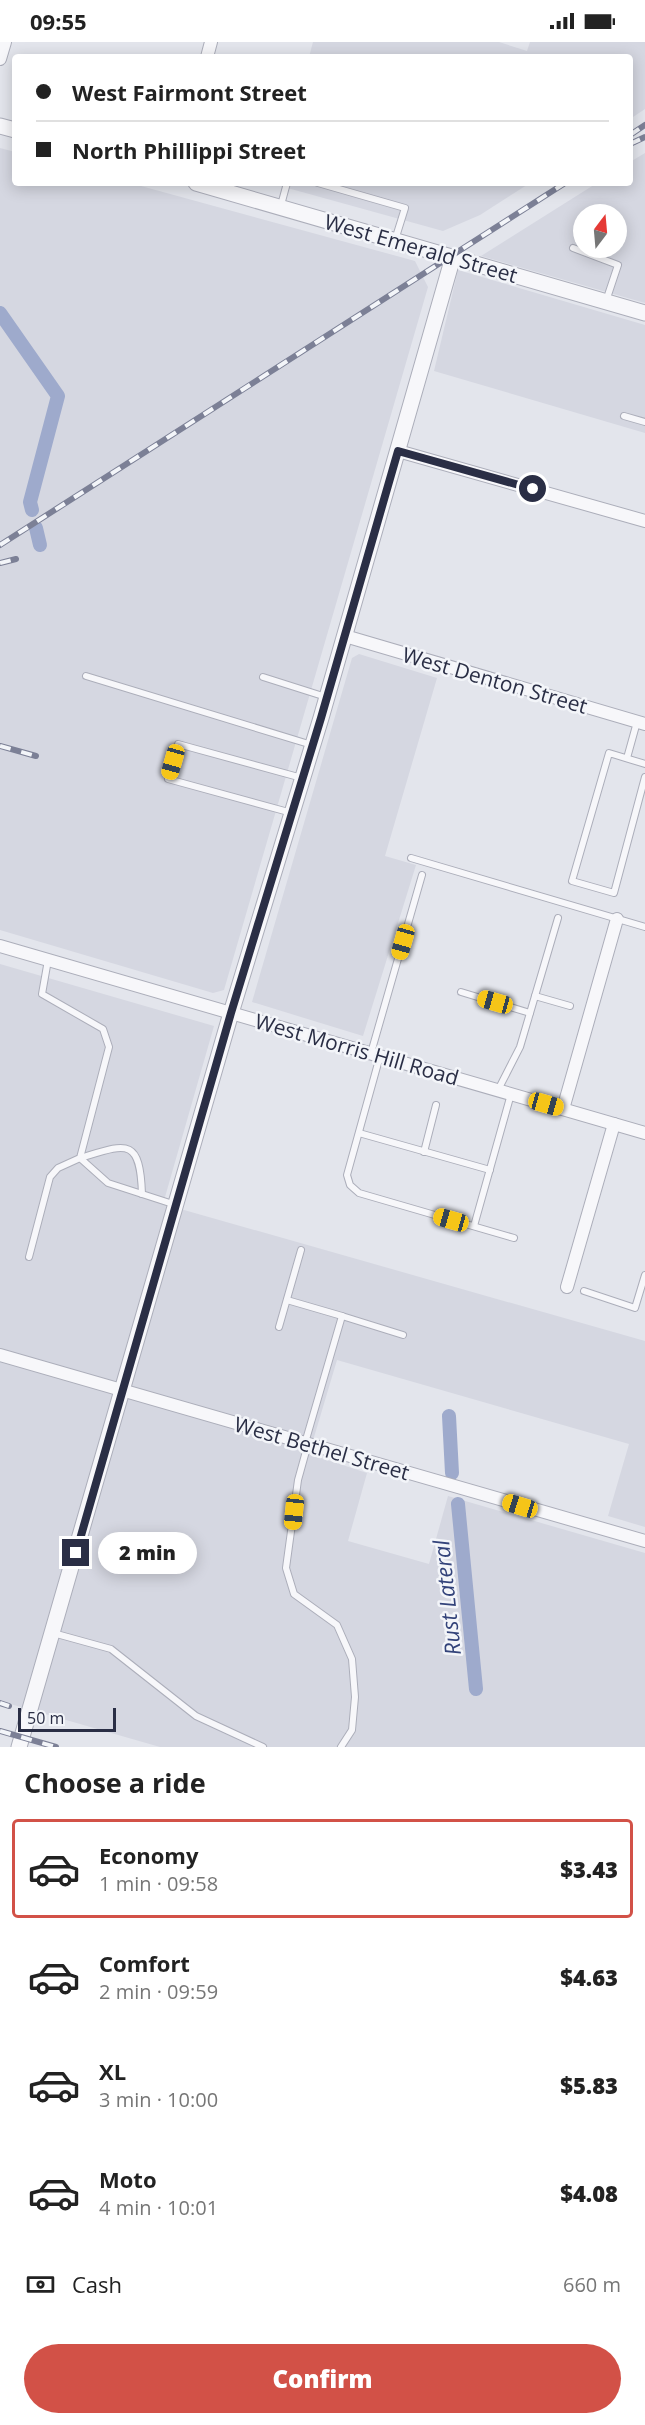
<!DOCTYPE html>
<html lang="en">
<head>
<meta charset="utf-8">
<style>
	:root { --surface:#fff; --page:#f2f2f2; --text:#222; --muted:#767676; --line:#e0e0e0; --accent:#d25147 }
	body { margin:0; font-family:"Open Sans",sans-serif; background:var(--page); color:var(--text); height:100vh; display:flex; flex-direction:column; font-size:22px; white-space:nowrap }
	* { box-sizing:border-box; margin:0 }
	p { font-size:20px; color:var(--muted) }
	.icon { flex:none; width:33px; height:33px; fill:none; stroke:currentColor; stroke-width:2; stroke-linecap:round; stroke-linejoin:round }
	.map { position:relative; height:1705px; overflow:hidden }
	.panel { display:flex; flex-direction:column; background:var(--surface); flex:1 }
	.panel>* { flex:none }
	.top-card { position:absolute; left:12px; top:12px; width:621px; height:132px; border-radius:6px; box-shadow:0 3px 15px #0003; display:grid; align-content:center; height:132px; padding:0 24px; background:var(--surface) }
	.needle { width:39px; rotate:16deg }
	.controls { position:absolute; left:573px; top:162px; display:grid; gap:12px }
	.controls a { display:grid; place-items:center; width:54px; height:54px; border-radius:50%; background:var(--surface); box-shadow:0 3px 15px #0003; font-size:30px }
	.scale { position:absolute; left:18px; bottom:15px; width:98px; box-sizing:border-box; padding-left:6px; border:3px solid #2a2e45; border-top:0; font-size:16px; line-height:21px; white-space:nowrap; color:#2a2e45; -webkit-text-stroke:4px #f3f5f9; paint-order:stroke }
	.end { position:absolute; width:27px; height:27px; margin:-14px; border:8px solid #2a2e45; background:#fff; box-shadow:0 0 0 3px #fff }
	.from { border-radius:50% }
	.bubble { position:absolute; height:42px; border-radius:21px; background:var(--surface); box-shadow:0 3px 15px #0003; font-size:20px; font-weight:800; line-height:42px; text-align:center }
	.car { position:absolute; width:18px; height:36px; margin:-18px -9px; border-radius:8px; box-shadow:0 0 4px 2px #0007; background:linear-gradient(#f5c518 24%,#345 0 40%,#f5c518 0 76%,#345 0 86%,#f5c518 0) }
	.top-card b { display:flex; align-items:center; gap:21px; height:57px; font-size:22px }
	.top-card b+b { border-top:2px solid var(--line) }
	.top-card i { width:15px; height:15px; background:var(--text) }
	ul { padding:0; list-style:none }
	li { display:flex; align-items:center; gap:18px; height:99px; margin:0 12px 9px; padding:0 12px; border:3px solid transparent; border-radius:6px }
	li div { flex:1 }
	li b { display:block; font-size:22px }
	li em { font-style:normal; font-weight:800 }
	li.on { border-color:var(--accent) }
	li>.icon { width:54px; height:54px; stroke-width:1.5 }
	h2 { padding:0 24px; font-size:27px; line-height:72px }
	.pay { display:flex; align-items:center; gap:15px; height:66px; padding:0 24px; font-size:22px }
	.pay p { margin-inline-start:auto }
	.action { display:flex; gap:12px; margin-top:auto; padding:12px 24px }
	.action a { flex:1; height:69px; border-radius:36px; background:var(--accent); color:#fff; font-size:24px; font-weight:800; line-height:69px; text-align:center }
	.status { display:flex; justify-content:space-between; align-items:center; height:42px; padding:0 30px; background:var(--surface); direction:ltr }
	.status svg { height:16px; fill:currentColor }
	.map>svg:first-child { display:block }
</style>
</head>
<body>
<div class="status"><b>09:55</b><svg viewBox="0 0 49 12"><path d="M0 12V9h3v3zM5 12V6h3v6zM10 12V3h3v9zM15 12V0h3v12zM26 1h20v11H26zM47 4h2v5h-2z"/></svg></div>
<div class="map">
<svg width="645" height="1705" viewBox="0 0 645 1705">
	<rect width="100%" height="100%" fill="#e3e5ec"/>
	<g fill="#d5d7e1" fill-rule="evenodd">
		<path d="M 313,0 L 499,0 L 527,9 L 530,0 L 645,0 L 645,67 L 630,77 L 630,15 L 309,15 Z"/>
		<path d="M 0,106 L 15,110 L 15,141 L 130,141 L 415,219 L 428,245 L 224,948 L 213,951 L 0,888 Z"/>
		<path d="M 645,111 L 645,261 L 481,214 L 597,141 L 630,141 L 630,120 ZM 584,172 L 616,172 L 616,206 L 584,206 Z"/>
		<path d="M 530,141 L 480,173 L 443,189 L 273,142 Z"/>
		<path d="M 458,228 L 645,283 L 645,391 L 434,329 Z"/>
		<path d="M 359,612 L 437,636 L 385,814 L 416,823 L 363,994 L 252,960 L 352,616 Z"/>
		<path d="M 0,922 L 214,984 L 163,1162 L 645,1299 L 645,1485 L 608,1474 L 629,1402 L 337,1318 L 309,1412 L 367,1431 L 348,1499 L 429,1522 L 448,1454 L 645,1511 L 645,1705 L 160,1705 L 0,1659 Z"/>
	</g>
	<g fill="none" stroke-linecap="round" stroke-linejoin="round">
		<g stroke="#9eaacc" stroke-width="14">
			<path d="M 0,271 L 58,354 L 30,460 L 32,468"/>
			<path d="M 36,486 L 40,503"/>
			<path d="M 449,1374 L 452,1431"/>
			<path d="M 458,1462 L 476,1647"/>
		</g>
		<g stroke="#acaeba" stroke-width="8">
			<g id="service">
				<path d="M 318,141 L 405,166 L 395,198"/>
				<path d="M 281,163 L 287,141"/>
				<path d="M 573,206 L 618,223 L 606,259"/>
				<path d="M 624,374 L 645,380"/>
				<path d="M 86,634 L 312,703"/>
				<path d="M 263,635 L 326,655"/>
				<path d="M 627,716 L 637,680"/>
				<path d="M 645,722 L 609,711 L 572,839 L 614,851 L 645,735"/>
				<path d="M 292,771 L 168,737 L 178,702 L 302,736"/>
				<path d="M 411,816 L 645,885"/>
				<path d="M 461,950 L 530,971"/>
				<path d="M 535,954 L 570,964"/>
				<path d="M 371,1011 L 422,833"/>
				<path d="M 380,1014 L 347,1133 L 350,1143 L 359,1151 L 514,1196"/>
				<path d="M 498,1048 L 520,1005 L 558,876"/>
				<path d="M 359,1091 L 490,1128"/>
				<path d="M 424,1110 L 436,1063"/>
				<path d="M 80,1116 L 108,1141 L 176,1163"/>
				<path d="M 80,1116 C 126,1102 140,1094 142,1152"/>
				<path d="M 474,1184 L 511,1052"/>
				<path d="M 29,1215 L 50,1135 L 58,1126 L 80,1116 L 109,1005 L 103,987 L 42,952 L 48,918"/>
				<path d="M 584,1249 L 635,1266 L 645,1233"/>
				<path d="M 287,1258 L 342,1274 L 305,1401"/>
				<path d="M 342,1274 L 403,1293"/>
				<path d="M 279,1285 L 301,1208"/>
				<path d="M 308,1402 L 298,1438 L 286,1526 L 294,1552 L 337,1583 L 352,1617 L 355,1655 L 352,1688 L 341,1705"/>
				<path d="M 53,1591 L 111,1607 L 196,1674 L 263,1705"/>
			</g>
		</g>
		<g stroke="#acaeba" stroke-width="14">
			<g id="minor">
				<path d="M 207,15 L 211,0"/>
				<path d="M 0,17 L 5,0"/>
				<path d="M 398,409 L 645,479"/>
				<path d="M 345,594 L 645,682"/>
				<path d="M 0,904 L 645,1091"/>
				<path d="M 563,1067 L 617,877"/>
				<path d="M 567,1245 L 614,1082"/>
				<path d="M 0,1313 L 645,1499"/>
			</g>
		</g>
		<g stroke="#acaeba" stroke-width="17">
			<g id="tertiary">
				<path d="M 0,84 L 15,88"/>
				<path d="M 196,141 L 645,271"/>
				<path d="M 19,1705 L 231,971 L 321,676 L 453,215"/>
			</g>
		</g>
		<use href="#service" stroke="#f7f7fa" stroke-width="6"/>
		<use href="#minor" stroke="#f7f7fa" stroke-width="12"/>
		<use href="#tertiary" stroke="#f7f7fa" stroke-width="15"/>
		<g stroke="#7c8096" stroke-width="6">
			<g id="rail">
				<path d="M 630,93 L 645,83"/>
				<path d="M 630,102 L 645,95"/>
				<path d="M 0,503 L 565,141"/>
				<path d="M 0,521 L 16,517"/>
				<path d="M 0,704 L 36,714"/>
				<path d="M 0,1661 L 9,1664"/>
				<path d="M 0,1689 L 56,1705"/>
			</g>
		</g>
		<use href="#rail" stroke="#f3f5f9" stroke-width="4" stroke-dasharray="11" stroke-linecap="butt"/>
	</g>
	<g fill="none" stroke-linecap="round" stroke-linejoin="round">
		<path stroke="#2a2e45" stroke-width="8" d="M 76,1511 L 231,971 L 321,676 L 398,409 L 533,447"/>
	</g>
	<g text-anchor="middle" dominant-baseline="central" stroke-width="5" stroke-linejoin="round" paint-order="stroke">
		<g font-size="21" fill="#2a2e45" stroke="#f3f5f9">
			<text transform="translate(421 206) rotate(16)">West Emerald Street</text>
			<text transform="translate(495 638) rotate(16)">West Denton Street</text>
			<text transform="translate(357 1007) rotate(16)">West Morris Hill Road</text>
			<text transform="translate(322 1406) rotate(16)">West Bethel Street</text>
		</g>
		<g font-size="22" font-style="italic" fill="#33437a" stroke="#f3f5f9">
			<text transform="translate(446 1556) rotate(-96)">Rust Lateral</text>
		</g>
	</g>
</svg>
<div class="controls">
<a><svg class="needle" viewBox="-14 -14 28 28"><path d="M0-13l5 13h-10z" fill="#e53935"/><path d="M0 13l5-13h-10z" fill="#767676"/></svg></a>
</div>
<div class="scale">50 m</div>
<i class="end from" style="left:533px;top:447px"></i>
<i class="end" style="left:76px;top:1511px"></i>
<div class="bubble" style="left:98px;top:1490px;width:99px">2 min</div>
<i class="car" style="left:173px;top:720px;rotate:196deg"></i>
<i class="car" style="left:403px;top:900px;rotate:196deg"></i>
<i class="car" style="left:495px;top:960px;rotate:286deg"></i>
<i class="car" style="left:546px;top:1062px;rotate:106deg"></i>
<i class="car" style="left:451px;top:1178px;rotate:286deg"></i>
<i class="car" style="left:520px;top:1464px;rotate:287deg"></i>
<i class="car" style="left:294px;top:1470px;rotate:186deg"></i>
<div class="top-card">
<b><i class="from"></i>West Fairmont Street</b>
<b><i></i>North Phillippi Street</b>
</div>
</div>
<section class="panel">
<h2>Choose a ride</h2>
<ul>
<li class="on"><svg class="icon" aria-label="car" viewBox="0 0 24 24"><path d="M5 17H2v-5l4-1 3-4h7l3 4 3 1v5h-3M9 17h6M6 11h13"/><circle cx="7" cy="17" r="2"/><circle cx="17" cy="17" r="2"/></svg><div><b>Economy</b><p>1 min · 09:58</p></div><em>$3.43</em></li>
<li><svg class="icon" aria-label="car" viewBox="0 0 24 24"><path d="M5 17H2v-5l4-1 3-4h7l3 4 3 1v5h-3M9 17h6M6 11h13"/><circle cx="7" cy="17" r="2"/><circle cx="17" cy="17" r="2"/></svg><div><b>Comfort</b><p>2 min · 09:59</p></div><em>$4.63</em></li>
<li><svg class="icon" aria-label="car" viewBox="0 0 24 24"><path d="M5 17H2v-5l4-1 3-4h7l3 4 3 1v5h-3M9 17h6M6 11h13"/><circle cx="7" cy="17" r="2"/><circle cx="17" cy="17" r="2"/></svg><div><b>XL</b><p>3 min · 10:00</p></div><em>$5.83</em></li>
<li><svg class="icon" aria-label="car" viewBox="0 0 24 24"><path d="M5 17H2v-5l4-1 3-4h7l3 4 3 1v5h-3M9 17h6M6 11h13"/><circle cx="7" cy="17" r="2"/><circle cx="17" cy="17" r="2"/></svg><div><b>Moto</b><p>4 min · 10:01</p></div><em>$4.08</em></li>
</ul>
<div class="pay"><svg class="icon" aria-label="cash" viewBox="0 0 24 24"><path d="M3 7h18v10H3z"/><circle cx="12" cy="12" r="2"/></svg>Cash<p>660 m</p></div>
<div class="action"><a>Confirm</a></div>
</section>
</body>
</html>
